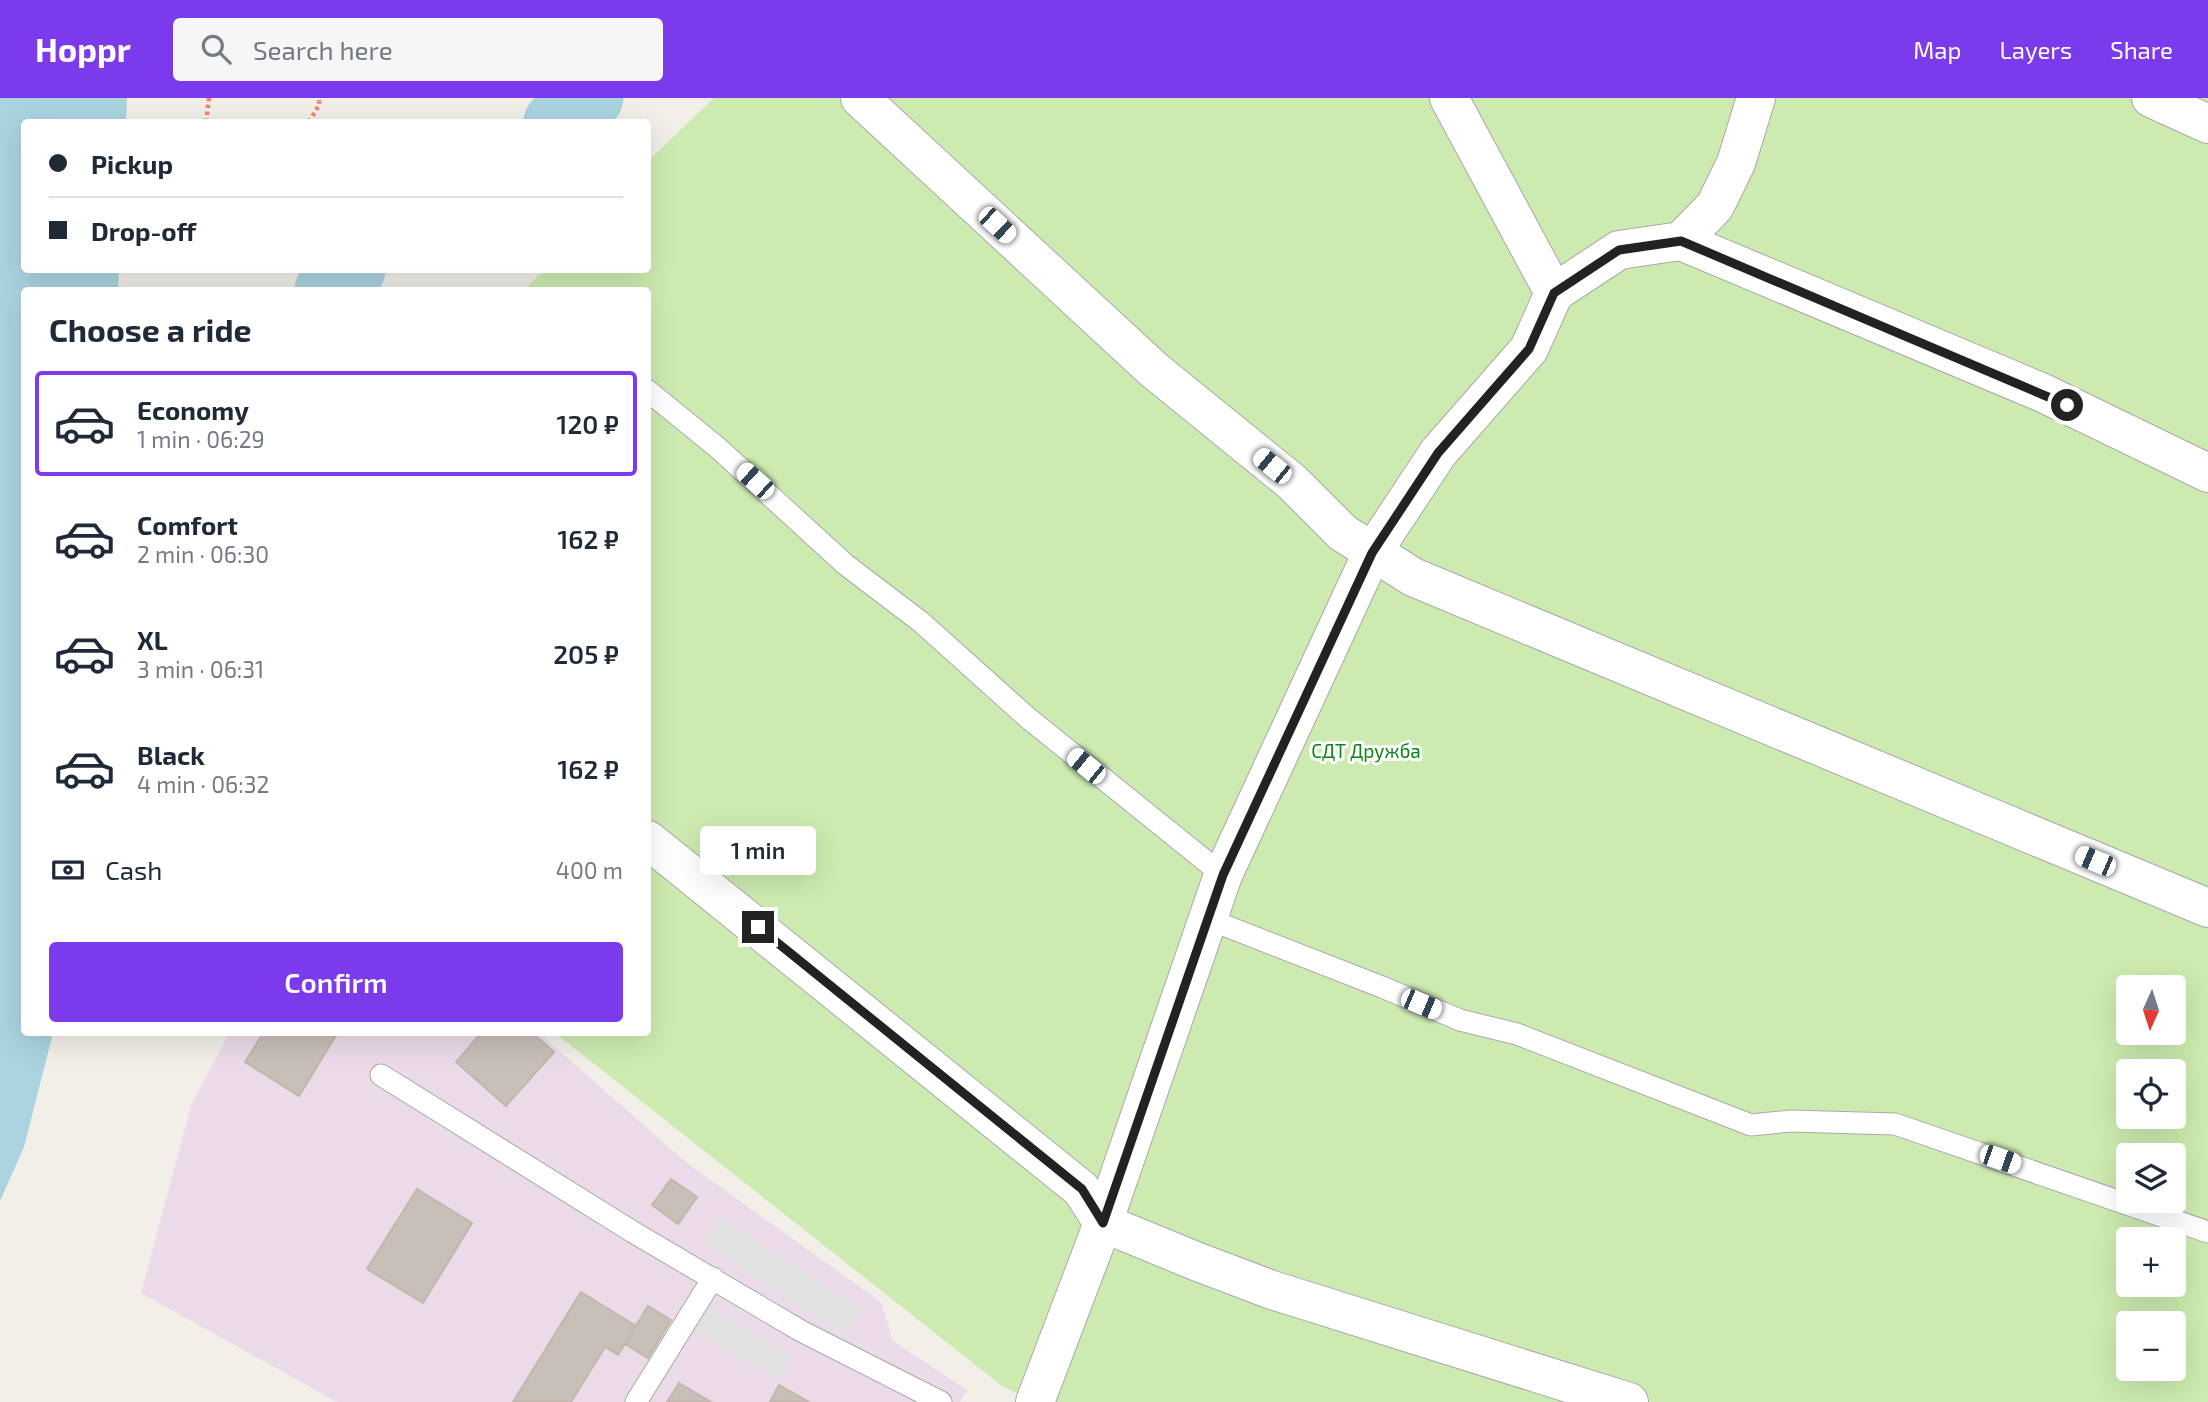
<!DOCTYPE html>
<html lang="en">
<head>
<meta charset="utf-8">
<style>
	:root { --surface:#fff; --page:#f6f6f7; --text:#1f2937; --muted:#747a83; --line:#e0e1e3; --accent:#7c3aed }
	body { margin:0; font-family:"Exo 2",sans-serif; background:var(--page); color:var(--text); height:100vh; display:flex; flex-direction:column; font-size:26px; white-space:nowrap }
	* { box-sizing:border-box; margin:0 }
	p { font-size:23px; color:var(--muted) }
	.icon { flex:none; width:38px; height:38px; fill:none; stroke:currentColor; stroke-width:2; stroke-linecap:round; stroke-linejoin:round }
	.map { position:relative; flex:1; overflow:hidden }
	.details { position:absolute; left:21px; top:189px; width:630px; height:749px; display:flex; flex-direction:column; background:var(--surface); border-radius:7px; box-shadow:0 7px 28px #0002 }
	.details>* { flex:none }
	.banner { position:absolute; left:21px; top:21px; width:630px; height:154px; border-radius:7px; box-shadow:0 7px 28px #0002; display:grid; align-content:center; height:154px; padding:0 28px; background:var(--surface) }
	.needle { width:46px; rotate:183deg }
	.controls { position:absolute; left:2116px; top:877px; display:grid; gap:14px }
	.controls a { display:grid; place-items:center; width:70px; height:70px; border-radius:7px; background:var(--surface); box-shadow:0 7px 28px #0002; font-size:35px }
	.end { position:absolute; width:32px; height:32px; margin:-16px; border:9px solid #222; background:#fff; box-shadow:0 0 0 4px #fff }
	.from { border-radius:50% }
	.bubble { position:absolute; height:49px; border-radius:7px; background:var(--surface); box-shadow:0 7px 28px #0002; font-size:23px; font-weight:600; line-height:49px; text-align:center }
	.car { position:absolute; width:21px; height:42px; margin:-21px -10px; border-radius:9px; box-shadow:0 0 5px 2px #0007; background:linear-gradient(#fff 24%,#345 0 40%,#fff 0 76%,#345 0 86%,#fff 0) }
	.banner b { display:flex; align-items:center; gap:24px; height:66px; font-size:26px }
	.banner b+b { border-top:2px solid var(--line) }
	.banner i { width:18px; height:18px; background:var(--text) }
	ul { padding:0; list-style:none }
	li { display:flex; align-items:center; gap:21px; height:105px; margin:0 14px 10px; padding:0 14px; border:4px solid transparent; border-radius:7px }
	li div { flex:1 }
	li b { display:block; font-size:26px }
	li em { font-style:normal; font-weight:600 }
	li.current { border-color:var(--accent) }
	li>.icon { width:63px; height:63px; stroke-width:1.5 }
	h2 { padding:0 28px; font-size:32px; line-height:84px }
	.pay { display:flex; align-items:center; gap:18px; height:77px; padding:0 28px; font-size:26px }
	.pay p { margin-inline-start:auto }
	.cta { display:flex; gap:14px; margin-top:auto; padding:14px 28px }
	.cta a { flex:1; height:80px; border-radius:7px; background:var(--accent); color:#fff; font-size:28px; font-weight:600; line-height:80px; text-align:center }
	header { display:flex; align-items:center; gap:42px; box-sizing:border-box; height:98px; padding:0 35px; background:var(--accent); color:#fff }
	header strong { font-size:33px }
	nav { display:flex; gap:38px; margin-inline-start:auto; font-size:24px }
	.search { width:490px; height:63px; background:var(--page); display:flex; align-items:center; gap:18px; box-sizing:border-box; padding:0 24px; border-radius:7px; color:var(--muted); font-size:26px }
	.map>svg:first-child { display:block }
</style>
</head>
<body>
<header>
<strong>Hoppr</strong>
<div class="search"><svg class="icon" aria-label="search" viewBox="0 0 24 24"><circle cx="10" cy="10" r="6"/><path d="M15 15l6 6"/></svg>Search here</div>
<nav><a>Map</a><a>Layers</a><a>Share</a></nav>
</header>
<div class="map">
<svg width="2208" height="1304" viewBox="0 0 2208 1304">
	<rect width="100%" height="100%" fill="#f2efe9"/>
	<path fill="#ebdbe8" d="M 229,935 L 539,935 L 687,1065 L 881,1204 L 893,1243 L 967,1292 L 960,1304 L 337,1304 L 141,1195 L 192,1005 Z"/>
	<path fill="#cdebb0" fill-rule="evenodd" d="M 714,0 L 2208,0 L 2208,1304 L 1035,1304 L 1002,1288 L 555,935 L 648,934 L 648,192 L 524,192 L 544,172 L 648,172 L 648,63 ZM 2128,889 L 2174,889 L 2174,934 L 2128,934 ZM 2128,973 L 2174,973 L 2174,1018 L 2128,1018 ZM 2128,1057 L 2174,1057 L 2174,1102 L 2128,1102 ZM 2128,1141 L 2174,1141 L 2174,1186 L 2128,1186 ZM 2128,1225 L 2174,1225 L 2174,1270 L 2128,1270 Z"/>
	<g fill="#e2e2e2">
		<path d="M 719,1119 L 861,1212 L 844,1237 L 703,1144 Z"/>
		<path d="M 709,1209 L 792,1258 L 779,1282 L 695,1233 Z"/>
	</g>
	<path fill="#aad3df" d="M 0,0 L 127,0 L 126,24 L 24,24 L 24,172 L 119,172 L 118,192 L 24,192 L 24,934 L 53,935 L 24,1049 L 0,1103 Z"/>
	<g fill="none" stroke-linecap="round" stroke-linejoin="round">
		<g stroke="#aad3df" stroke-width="63">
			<path d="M 555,24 L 592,0"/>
			<path d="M 326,192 L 354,172"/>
		</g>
	</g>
	<g fill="#c7bfb8" stroke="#c4b6ab" stroke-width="2">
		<path d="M 264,934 L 338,934 L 299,998 L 245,964 Z"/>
		<path d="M 482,934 L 531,934 L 554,954 L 506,1008 L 456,964 Z"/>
		<path d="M 671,1081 L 697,1099 L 678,1126 L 652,1107 Z"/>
		<path d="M 417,1091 L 472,1125 L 423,1205 L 367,1171 Z"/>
		<path d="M 581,1194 L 636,1228 L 618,1257 L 605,1249 L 571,1304 L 513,1304 Z"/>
		<path d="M 648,1208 L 671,1222 L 648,1260 L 625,1246 Z"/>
		<path d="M 679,1285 L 711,1304 L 667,1304 Z"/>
		<path d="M 779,1287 L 809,1304 L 770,1304 Z"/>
	</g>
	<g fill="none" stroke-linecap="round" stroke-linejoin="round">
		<g stroke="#a9a9a9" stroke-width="23">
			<g id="service">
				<path d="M 648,293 L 718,350 L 846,467 L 921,524 L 1028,620 L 1223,777"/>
				<path d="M 1208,821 L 1382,889 L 1460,922 L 1517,936 L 1751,1027 L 1791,1023 L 1895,1026 L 2208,1134"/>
				<path d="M 381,977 L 633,1134 L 801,1233 L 941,1304"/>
				<path d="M 636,1304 L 713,1180"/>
			</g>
		</g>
		<g stroke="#a9a9a9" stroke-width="40">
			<g id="minor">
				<path d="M 860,0 L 1154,272 L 1292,384 L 1343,435 L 1413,479 L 2208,810"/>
				<path d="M 1449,0 L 1554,195"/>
				<path d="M 2151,0 L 2208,26"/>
				<path d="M 1681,143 L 2043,295 L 2208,375"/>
				<path d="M 648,742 L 1081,1091 L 1103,1125 L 1198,1164 L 1272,1192 L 1629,1304"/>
				<path d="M 1035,1304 L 1103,1125 L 1223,777 L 1372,455 L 1438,355 L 1529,251 L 1554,195 L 1619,152 L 1681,143 L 1715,108 L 1736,65 L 1756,0"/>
			</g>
		</g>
		<g stroke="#fa8072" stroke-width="4.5" stroke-dasharray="3.5 3.5" stroke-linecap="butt">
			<path d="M 206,24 L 209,0"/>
			<path d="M 309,24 L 319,7 L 319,0"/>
		</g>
		<use href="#service" stroke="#fff" stroke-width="21"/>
		<use href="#minor" stroke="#fff" stroke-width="38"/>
	</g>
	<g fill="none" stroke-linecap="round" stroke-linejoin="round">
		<path stroke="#222" stroke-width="9" d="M 758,829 L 1082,1091 L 1103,1125 L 1223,777 L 1372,455 L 1438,355 L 1529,251 L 1554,195 L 1619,152 L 1681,143 L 2067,307"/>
	</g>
	<g text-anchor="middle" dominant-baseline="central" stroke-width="6" stroke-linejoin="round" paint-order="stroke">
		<g font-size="19" fill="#0c8416" stroke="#fff">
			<text x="1366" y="652">СДТ Дружба</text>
		</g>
	</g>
</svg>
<div class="controls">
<a><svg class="needle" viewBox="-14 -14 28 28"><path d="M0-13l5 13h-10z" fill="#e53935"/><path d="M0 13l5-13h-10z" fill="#747a83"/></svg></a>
<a><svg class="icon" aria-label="locate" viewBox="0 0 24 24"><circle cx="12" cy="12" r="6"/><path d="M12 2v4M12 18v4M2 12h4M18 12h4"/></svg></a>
<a><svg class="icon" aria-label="layers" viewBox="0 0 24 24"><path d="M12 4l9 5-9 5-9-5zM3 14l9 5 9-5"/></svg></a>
<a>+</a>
<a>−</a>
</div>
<i class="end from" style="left:2067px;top:307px"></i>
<i class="end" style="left:758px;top:829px"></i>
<div class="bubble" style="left:700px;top:728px;width:116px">1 min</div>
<i class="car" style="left:997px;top:127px;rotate:133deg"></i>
<i class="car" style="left:1272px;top:368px;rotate:309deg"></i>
<i class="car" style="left:755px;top:383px;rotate:312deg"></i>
<i class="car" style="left:1086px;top:668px;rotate:309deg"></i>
<i class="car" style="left:2095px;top:763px;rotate:293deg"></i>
<i class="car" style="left:1421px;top:906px;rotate:113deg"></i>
<i class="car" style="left:2000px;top:1061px;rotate:109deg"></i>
<div class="banner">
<b><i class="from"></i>Pickup</b>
<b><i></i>Drop-off</b>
</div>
<section class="details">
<h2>Choose a ride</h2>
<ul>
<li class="current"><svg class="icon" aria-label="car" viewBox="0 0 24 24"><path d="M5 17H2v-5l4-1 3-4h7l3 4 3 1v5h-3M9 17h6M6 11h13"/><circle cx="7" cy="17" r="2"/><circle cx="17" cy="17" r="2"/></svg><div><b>Economy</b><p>1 min · 06:29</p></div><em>120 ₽</em></li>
<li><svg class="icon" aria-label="car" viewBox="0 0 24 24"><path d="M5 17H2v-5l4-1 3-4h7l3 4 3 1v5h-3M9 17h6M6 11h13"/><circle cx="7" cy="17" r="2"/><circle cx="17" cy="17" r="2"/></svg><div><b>Comfort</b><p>2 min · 06:30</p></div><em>162 ₽</em></li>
<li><svg class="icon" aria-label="car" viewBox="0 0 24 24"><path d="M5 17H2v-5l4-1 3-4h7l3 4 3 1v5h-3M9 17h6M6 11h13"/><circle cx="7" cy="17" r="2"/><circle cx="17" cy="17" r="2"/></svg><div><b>XL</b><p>3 min · 06:31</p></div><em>205 ₽</em></li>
<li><svg class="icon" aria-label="car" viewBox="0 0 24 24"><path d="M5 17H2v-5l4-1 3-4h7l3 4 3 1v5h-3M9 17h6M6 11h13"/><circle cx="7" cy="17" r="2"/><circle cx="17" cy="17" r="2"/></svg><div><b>Black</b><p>4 min · 06:32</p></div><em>162 ₽</em></li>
</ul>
<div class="pay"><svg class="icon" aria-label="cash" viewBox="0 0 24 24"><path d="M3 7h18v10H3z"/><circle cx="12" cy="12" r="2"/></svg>Cash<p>400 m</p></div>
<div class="cta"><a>Confirm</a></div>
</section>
</div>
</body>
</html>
